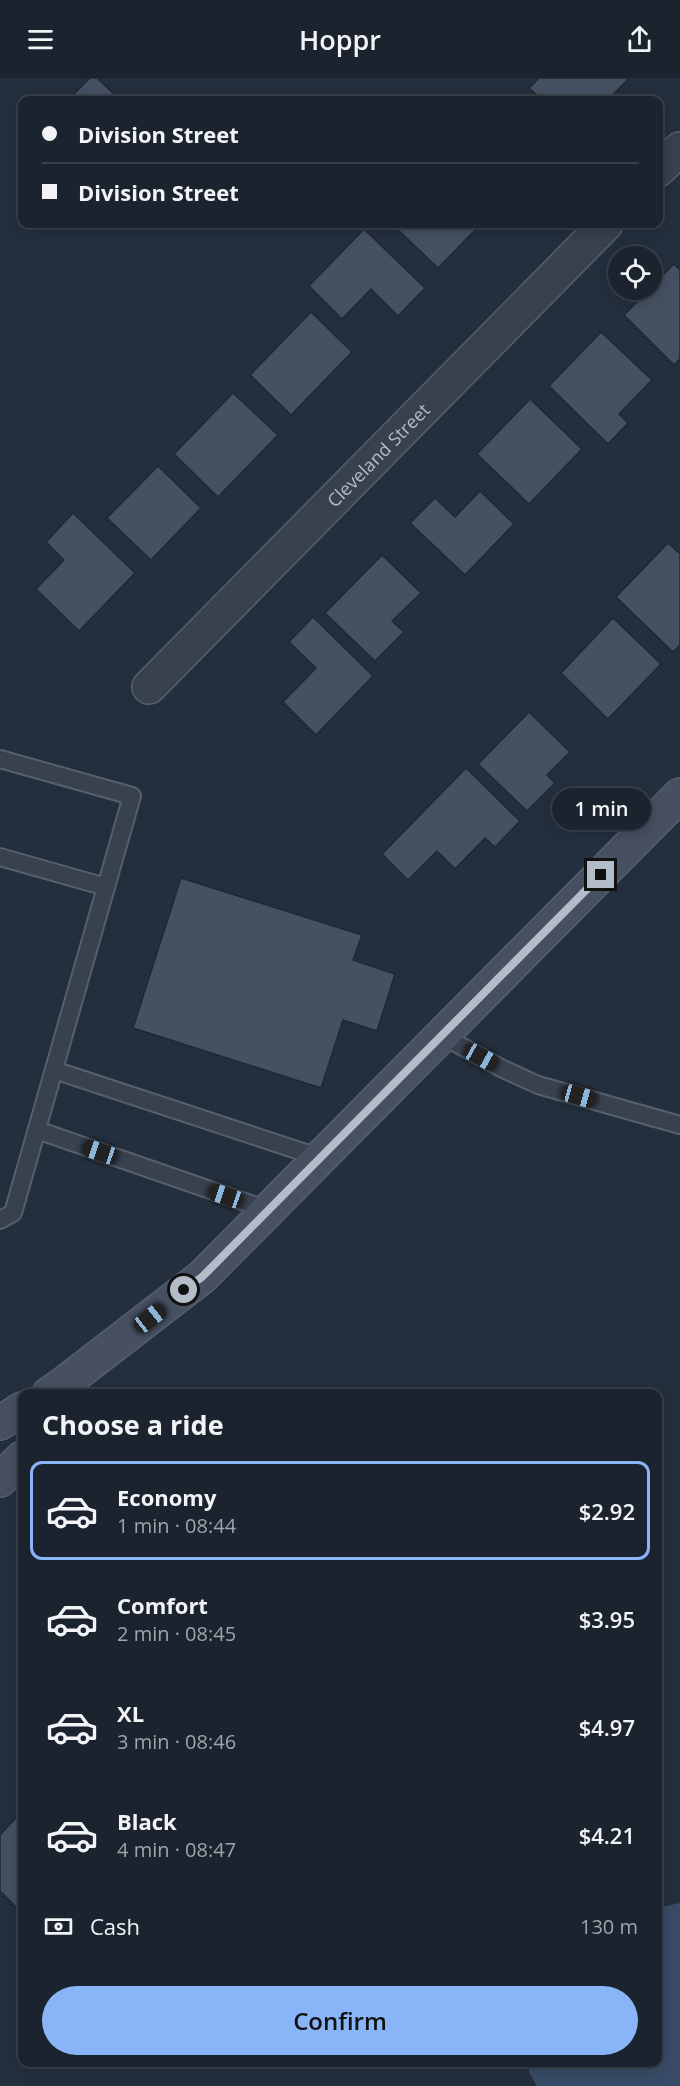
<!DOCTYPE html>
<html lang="en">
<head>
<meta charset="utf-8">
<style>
	:root { --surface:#1b232e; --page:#282f3a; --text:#f1f3f6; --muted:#a0a4aa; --line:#39404a; --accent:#8ab4f8 }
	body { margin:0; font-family:"Open Sans",sans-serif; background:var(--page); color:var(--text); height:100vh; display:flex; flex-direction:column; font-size:22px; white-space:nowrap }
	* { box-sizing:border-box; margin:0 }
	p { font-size:20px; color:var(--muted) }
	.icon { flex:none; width:33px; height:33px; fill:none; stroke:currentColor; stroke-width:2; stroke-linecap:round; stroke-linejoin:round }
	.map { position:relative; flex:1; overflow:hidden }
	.panel { position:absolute; left:18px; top:1311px; width:644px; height:678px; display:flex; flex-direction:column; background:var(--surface); border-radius:12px; box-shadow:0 3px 15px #0003,0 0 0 2px var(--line) }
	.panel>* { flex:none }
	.hud { position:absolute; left:18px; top:18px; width:645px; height:132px; border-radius:12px; box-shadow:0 3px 15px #0003,0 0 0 2px var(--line); display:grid; align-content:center; height:132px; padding:0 24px; background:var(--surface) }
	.fabs { position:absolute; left:608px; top:168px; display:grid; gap:12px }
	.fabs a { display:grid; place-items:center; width:54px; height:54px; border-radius:50%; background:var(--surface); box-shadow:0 3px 15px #0003,0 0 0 2px var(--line); font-size:30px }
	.end { position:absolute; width:27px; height:27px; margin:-14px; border:8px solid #b4bcc9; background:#111; box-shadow:0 0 0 3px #111 }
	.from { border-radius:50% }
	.bubble { position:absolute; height:42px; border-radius:21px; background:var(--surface); box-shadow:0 3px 15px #0003,0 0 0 2px var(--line); font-size:20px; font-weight:600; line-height:42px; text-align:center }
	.car { position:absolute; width:18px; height:36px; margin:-18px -9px; border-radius:8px; box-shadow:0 0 4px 2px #0007; background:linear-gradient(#222 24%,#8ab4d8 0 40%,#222 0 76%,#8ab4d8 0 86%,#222 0) }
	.hud b { display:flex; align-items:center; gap:21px; height:57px; font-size:22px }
	.hud b+b { border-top:2px solid var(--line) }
	.hud i { width:15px; height:15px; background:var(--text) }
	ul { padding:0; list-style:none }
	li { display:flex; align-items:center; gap:18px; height:99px; margin:0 12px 9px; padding:0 12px; border:3px solid transparent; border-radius:12px }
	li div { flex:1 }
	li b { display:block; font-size:22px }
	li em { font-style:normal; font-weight:600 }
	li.current { border-color:var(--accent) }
	li>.icon { width:54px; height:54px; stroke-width:1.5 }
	h2 { padding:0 24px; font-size:27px; line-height:72px }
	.pay { display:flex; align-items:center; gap:15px; height:66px; padding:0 24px; font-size:22px }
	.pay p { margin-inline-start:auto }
	.primary-button { display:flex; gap:12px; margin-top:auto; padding:12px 24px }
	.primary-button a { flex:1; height:69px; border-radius:36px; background:var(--accent); color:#111; font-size:24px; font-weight:600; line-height:69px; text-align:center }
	header { display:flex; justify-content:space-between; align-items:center; height:78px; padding:0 24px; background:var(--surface); font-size:27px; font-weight:600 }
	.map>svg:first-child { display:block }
</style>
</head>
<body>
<header><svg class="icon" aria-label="menu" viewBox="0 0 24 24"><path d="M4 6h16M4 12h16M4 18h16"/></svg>Hoppr<svg class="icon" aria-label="share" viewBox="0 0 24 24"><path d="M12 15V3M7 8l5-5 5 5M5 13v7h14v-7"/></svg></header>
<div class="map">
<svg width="680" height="2008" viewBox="0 0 680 2008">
	<rect width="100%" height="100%" fill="#242f3e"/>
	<path fill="#394c67" d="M 680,1825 L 680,2008 L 537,2008 L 529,1994 L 530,1985 L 657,1984 L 657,1830 Z"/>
	<g fill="#455162" stroke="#1f2835" stroke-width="1.5">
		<path d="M 90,0 L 97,0 L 120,22 L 68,22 Z"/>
		<path d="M 539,0 L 629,0 L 608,22 L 542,22 L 529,10 Z"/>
		<path d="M 392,146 L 481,146 L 438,190 Z"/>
		<path d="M 364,151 L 425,210 L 398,238 L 371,211 L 342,241 L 309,208 Z"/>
		<path d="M 674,186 L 680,192 L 680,281 L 674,287 L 624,237 L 649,212 L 651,212 L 651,209 Z"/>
		<path d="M 311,234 L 352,274 L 291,337 L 250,297 Z"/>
		<path d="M 601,254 L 652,302 L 619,336 L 628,345 L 608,366 L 549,308 Z"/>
		<path d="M 233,315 L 278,357 L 218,419 L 174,376 Z"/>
		<path d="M 530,321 L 582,371 L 529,426 L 477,376 Z"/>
		<path d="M 158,388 L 201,430 L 151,482 L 107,440 Z"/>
		<path d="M 480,413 L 514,446 L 465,497 L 410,445 L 435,420 L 455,439 Z"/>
		<path d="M 73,435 L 135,495 L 79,553 L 36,511 L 64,482 L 46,464 Z"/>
		<path d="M 668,465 L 680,476 L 680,567 L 673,574 L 616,519 Z"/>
		<path d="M 382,477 L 421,515 L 392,543 L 404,554 L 375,583 L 325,535 Z"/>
		<path d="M 313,539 L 373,598 L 316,657 L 283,624 L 316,590 L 289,564 Z"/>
		<path d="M 613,540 L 661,586 L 608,641 L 561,595 Z"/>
		<path d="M 529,634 L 570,674 L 547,697 L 555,705 L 527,733 L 478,686 Z"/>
		<path d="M 466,690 L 520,743 L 495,769 L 485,760 L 455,791 L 437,773 L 408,802 L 382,776 Z"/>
		<path d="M 181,800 L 362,857 L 353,882 L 395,896 L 377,953 L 343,942 L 321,1010 L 133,950 Z"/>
		<path d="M 22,1733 L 22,1835 L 0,1813 L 0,1757 Z"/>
	</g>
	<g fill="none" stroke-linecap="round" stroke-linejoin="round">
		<g stroke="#565f6c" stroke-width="20">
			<g id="lane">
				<path d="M 0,681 L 132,718 L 13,1135 L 0,1142"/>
				<path d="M 0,779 L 106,809"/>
				<path d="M 443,958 L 501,990 L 538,1007 L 680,1047"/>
				<path d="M 54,992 L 321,1080"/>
				<path d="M 37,1052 L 268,1132"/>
			</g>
		</g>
		<g stroke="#565f6c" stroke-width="36">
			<g id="street">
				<path d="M 658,92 L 680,71"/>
				<path id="s1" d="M 149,609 L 606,146"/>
			</g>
		</g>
		<g stroke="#565f6c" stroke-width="36">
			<g id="secondary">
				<path d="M 49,1316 L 62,1307 L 202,1199 L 680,717"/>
				<path d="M 0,1345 L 22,1331"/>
				<path d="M 0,1402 L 22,1380"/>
			</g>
		</g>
		<use href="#lane" stroke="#38414e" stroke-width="16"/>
		<use href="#street" stroke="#38414e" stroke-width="33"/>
		<use href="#secondary" stroke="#465061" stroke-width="33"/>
	</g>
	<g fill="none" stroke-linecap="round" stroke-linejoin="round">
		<path stroke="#b4bcc9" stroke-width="8" d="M 184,1212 L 202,1199 L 601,797"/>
	</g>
	<g text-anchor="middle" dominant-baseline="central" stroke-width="5" stroke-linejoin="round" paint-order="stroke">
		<g font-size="18" fill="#b4bcc9" stroke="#1d2633">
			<text stroke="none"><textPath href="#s1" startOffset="326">Cleveland Street</textPath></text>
		</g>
	</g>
</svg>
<div class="fabs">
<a><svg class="icon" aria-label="locate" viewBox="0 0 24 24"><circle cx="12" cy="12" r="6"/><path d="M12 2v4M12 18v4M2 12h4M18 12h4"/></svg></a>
</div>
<i class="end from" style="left:184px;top:1212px"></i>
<i class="end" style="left:601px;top:797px"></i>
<div class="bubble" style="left:552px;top:710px;width:99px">1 min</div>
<i class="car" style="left:481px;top:979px;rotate:119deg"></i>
<i class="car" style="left:579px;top:1018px;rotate:106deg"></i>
<i class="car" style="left:100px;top:1074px;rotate:289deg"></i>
<i class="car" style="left:226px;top:1118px;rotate:289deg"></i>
<i class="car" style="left:150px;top:1240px;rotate:52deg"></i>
<div class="hud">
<b><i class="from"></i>Division Street</b>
<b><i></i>Division Street</b>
</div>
<section class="panel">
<h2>Choose a ride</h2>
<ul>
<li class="current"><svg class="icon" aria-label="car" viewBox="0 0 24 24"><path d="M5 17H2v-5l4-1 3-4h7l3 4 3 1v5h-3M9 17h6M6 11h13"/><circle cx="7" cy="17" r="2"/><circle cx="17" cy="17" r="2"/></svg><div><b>Economy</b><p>1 min · 08:44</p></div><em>$2.92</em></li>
<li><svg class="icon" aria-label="car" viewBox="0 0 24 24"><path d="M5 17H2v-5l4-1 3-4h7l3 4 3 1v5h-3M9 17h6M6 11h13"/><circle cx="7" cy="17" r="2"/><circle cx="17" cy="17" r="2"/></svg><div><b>Comfort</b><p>2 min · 08:45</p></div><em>$3.95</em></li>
<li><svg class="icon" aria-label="car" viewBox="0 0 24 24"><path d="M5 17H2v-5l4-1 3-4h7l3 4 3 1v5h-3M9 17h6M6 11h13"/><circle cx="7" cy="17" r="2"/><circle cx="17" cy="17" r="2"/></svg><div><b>XL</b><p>3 min · 08:46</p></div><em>$4.97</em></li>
<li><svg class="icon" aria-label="car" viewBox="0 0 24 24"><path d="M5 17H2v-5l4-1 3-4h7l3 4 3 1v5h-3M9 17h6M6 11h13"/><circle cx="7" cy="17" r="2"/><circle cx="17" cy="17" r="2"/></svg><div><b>Black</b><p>4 min · 08:47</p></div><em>$4.21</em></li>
</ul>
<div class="pay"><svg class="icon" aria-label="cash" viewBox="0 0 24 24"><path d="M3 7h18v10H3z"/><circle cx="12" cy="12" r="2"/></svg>Cash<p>130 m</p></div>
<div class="primary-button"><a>Confirm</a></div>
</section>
</div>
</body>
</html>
